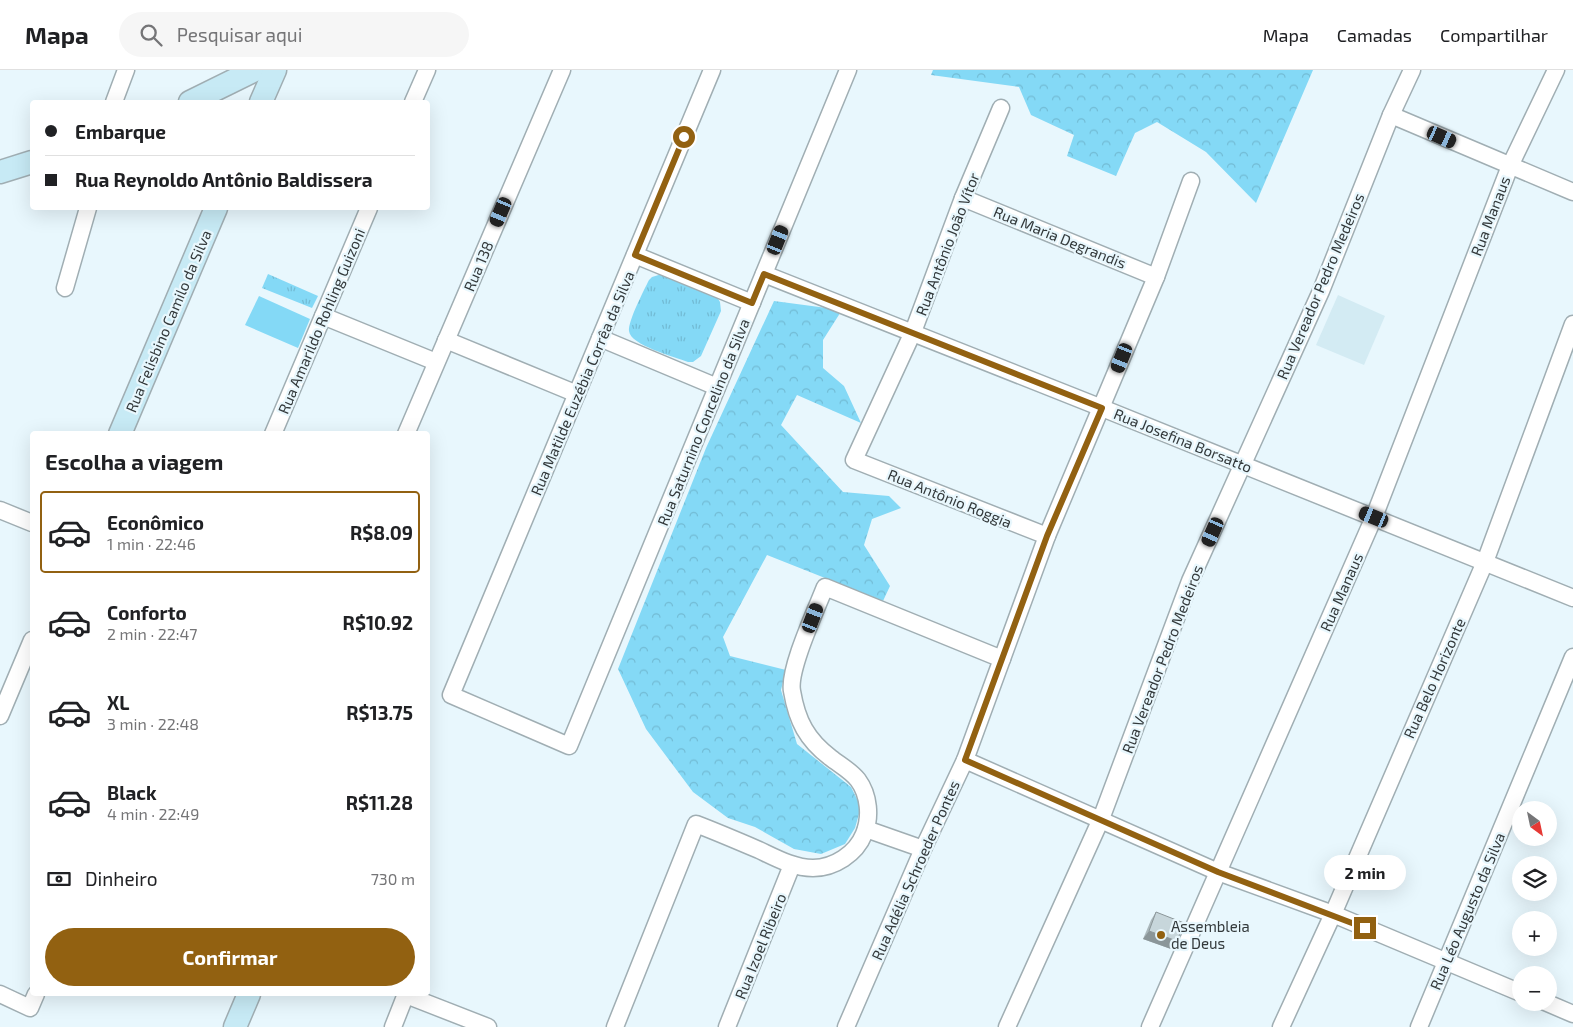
<!DOCTYPE html>
<html lang="pt">
<head>
<meta charset="utf-8">
<style>
	:root { --surface:#fff; --page:#f6f6f6; --text:#202124; --muted:#757577; --line:#e0e0e0; --accent:#926111 }
	body { margin:0; font-family:"Exo 2",sans-serif; background:var(--page); color:var(--text); height:100vh; display:flex; flex-direction:column; font-size:19px; white-space:nowrap }
	* { box-sizing:border-box; margin:0 }
	p { font-size:16px; color:var(--muted) }
	.icon { flex:none; width:28px; height:28px; fill:none; stroke:currentColor; stroke-width:2; stroke-linecap:round; stroke-linejoin:round }
	.map { position:relative; flex:1; overflow:hidden }
	.sheet { position:absolute; left:30px; top:361px; width:400px; height:565px; display:flex; flex-direction:column; background:var(--surface); border-radius:5px; box-shadow:0 5px 20px #0002 }
	.sheet>* { flex:none }
	.guide { position:absolute; left:30px; top:30px; width:400px; height:110px; border-radius:5px; box-shadow:0 5px 20px #0002; display:grid; align-content:center; height:110px; padding:0 15px; background:var(--surface) }
	.needle { width:32px; rotate:147deg }
	.controls { position:absolute; left:1512px; top:731px; display:grid; gap:10px }
	.controls a { display:grid; place-items:center; width:45px; height:45px; border-radius:50%; background:var(--surface); box-shadow:0 5px 20px #0002; font-size:25px }
	.end { position:absolute; width:22px; height:22px; margin:-11px; border:6px solid #926111; background:#fff; box-shadow:0 0 0 2px #fff }
	.from { border-radius:50% }
	.bubble { position:absolute; height:35px; border-radius:18px; background:var(--surface); box-shadow:0 5px 20px #0002; font-size:16px; font-weight:700; line-height:35px; text-align:center }
	.car { position:absolute; width:15px; height:30px; margin:-15px -8px; border-radius:6px; box-shadow:0 0 4px 1px #0007; background:linear-gradient(#222 24%,#8ab4d8 0 40%,#222 0 76%,#8ab4d8 0 86%,#222 0) }
	.guide b { display:flex; align-items:center; gap:18px; height:48px; font-size:19px }
	.guide b+b { border-top:1px solid var(--line) }
	.guide i { width:12px; height:12px; background:var(--text) }
	ul { padding:0; list-style:none }
	li { display:flex; align-items:center; gap:15px; height:82px; margin:0 10px 8px; padding:0 5px; border:2px solid transparent; border-radius:5px }
	li div { flex:1 }
	li b { display:block; font-size:19px }
	li em { font-style:normal; font-weight:700 }
	li.active { border-color:var(--accent) }
	li>.icon { width:45px; height:45px; stroke-width:1.5 }
	h2 { padding:0 15px; font-size:22px; line-height:60px }
	.pay { display:flex; align-items:center; gap:12px; height:55px; padding:0 15px; font-size:19px }
	.pay p { margin-inline-start:auto }
	.button { display:flex; gap:10px; margin-top:auto; padding:10px 15px }
	.button a { flex:1; height:58px; border-radius:30px; background:var(--accent); color:#fff; font-size:20px; font-weight:700; line-height:58px; text-align:center }
	header { display:flex; align-items:center; gap:30px; box-sizing:border-box; height:70px; padding:0 25px; background:var(--surface); border-bottom:1px solid var(--line) }
	header strong { font-size:24px }
	nav { display:flex; gap:28px; margin-inline-start:auto; font-size:18px }
	.search { width:350px; height:45px; background:var(--page); display:flex; align-items:center; gap:12px; box-sizing:border-box; padding:0 18px; border-radius:28px; color:var(--muted); font-size:19px }
	.map>svg:first-child { display:block }
</style>
</head>
<body>
<header>
<strong>Mapa</strong>
<div class="search"><svg class="icon" aria-label="search" viewBox="0 0 24 24"><circle cx="10" cy="10" r="6"/><path d="M15 15l6 6"/></svg>Pesquisar aqui</div>
<nav><a>Mapa</a><a>Camadas</a><a>Compartilhar</a></nav>
</header>
<div class="map">
<svg width="1573" height="957" viewBox="0 0 1573 957">
	<defs>
		<pattern id="grass-tufts" width="24" height="20" patternUnits="userSpaceOnUse" patternTransform="scale(1.25)"><rect width="24" height="20" fill="#84d9f6"/><path d="M3 7l-1-3M5 7V3M7 7l1-3M15 17l-1-3M17 17v-4M19 17l1-3" fill="none" stroke="#72bbd4"/></pattern>
		<pattern id="forest-crowns" width="20" height="18" patternUnits="userSpaceOnUse" patternTransform="scale(1.25)"><rect width="20" height="18" fill="#84d9f6"/><path d="M2 6a3 3 0 1 1 6 0M12 15a3 3 0 1 1 6 0" fill="none" stroke="#72bbd4"/></pattern>
	</defs>
	<rect width="100%" height="100%" fill="#e8f7fd"/>
	<path fill="#d3ebf3" d="M 1338,225 L 1385,246 L 1364,295 L 1316,275 Z"/>
	<g fill="url(#grass-tufts)">
		<path d="M 268,204 L 318,226 L 312,238 L 262,218 Z"/>
		<path d="M 662,204 L 717,227 L 720,232 L 721,241 L 701,286 L 693,292 L 688,292 C 675,287 630,275 629,261 C 628,251 644,220 649,210 L 652,207 Z"/>
	</g>
	<g fill="url(#forest-crowns)">
		<path d="M 933,0 L 1313,0 L 1256,133 L 1206,82 L 1157,52 L 1135,63 L 1116,106 L 1067,86 L 1074,65 L 1031,45 L 1019,17 L 931,5 Z"/>
		<path d="M 774,231 L 842,240 L 823,270 L 823,298 L 844,316 L 861,353 L 797,325 L 781,355 L 843,422 L 889,426 L 901,438 L 872,449 L 864,475 L 890,516 L 883,531 L 767,485 L 723,567 L 730,586 L 786,600 L 781,620 L 797,674 L 851,717 L 861,737 L 855,758 L 845,774 L 821,784 L 794,779 L 755,757 L 728,748 L 693,722 L 646,659 L 618,599 L 706,378 Z"/>
	</g>
	<path fill="#84d9f6" d="M 259,226 L 310,249 L 298,278 L 245,255 Z"/>
	<g fill="none" stroke-linecap="round" stroke-linejoin="round">
		<g stroke="#a0aeb3" stroke-width="19">
			<g id="street">
				<path d="M 712,0 L 451,625 L 569,676 L 848,0"/>
				<path d="M 114,32 L 126,0"/>
				<path d="M 413,32 L 427,0"/>
				<path d="M 1001,38 L 963,128 L 913,262 L 854,390 L 1047,466"/>
				<path d="M 1391,45 L 1573,122"/>
				<path d="M 963,128 L 1156,207"/>
				<path d="M 635,185 L 752,233"/>
				<path d="M 764,204 L 1102,338 L 1573,528"/>
				<path d="M 65,218 L 88,138"/>
				<path d="M 323,246 L 436,292"/>
				<path d="M 600,268 L 717,317"/>
				<path d="M 446,270 L 577,324"/>
				<path d="M 273,364 L 369,138"/>
				<path d="M 406,364 L 562,0"/>
				<path d="M 0,440 L 32,453"/>
				<path d="M 0,646 L 32,570"/>
				<path d="M 965,690 L 1218,802 L 1333,844 L 1521,923"/>
				<path d="M 866,759 L 923,779"/>
				<path d="M 0,924 L 30,938 L 36,924"/>
				<path d="M 406,925 L 488,957"/>
				<path d="M 1545,932 L 1573,944"/>
				<path d="M 393,957 L 406,924"/>
				<path d="M 615,957 L 696,754 C 717,762 738,771 759,780 C 776,788 794,798 813,798 C 834,798 856,784 864,764 C 871,747 869,725 858,710 C 851,701 840,695 831,688 C 807,670 797,651 792,621 C 788,600 816,540 825,517 L 1002,589"/>
				<path d="M 727,957 L 792,795"/>
				<path d="M 846,957 L 923,779 L 965,690 L 1047,466 L 1156,207 L 1191,111"/>
				<path d="M 1007,957 L 1101,749 L 1190,511 L 1321,221 L 1391,45 L 1412,0"/>
				<path d="M 1150,957 L 1374,447 L 1510,96 L 1556,0"/>
				<path d="M 1281,957 L 1333,844 L 1485,492 L 1573,254"/>
				<path d="M 1419,957 L 1573,587"/>
			</g>
		</g>
		<g stroke="#a0aeb3" stroke-width="25">
			<g id="secondary">
				<path d="M 190,32 L 255,0"/>
				<path d="M 261,32 L 275,0"/>
				<path d="M 0,102 L 32,92"/>
				<path d="M 120,364 L 216,138"/>
				<path d="M 235,957 L 249,924"/>
			</g>
		</g>
		<use href="#street" stroke="#fff" stroke-width="16"/>
		<use href="#secondary" stroke="#c7eaf5" stroke-width="22"/>
	</g>
	<path fill="#abb8bc" d="M 1156,842 L 1171,879 L 1143,869 L 1151,850 Z"/>
	<path fill="#8b9699" d="M 1149,861 L 1177,871 L 1171,879 L 1143,869 Z"/>
	<path fill="#c7d6db" stroke="#8b9699" d="M 1156,842 L 1184,853 L 1177,871 L 1149,861 Z"/>
	<g fill="none" stroke-linecap="round" stroke-linejoin="round">
		<path stroke="#926111" stroke-width="6" d="M 684,67 L 635,185 L 752,233 L 764,204 L 1102,338 L 1047,466 L 965,690 L 1218,802 L 1365,858"/>
	</g>
	<circle fill="#926111" stroke="#e8f7fd" stroke-width="2" cx="1161" cy="865" r="5"/>
	<g text-anchor="middle" dominant-baseline="central" stroke-width="4.5" stroke-linejoin="round" paint-order="stroke">
		<g font-size="15" fill="#33393b" stroke="#e8f7fd">
			<text transform="translate(1490 146) rotate(-69)">Rua Manaus</text>
			<text transform="translate(1060 167) rotate(22)">Rua Maria Degrandis</text>
			<text transform="translate(947 174) rotate(-69)">Rua Antônio João Vítor</text>
			<text transform="translate(478 196) rotate(-67)">Rua 138</text>
			<text transform="translate(1320 216) rotate(-67)">Rua Vereador Pedro Medeiros</text>
			<text transform="translate(168 251) rotate(-67)">Rua Felisbino Camilo da Silva</text>
			<text transform="translate(321 251) rotate(-67)">Rua Amarildo Rohling Guizoni</text>
			<text transform="translate(582 313) rotate(-67)">Rua Matilde Euzébia Corrêa da Silva</text>
			<text transform="translate(703 352) rotate(-68)">Rua Saturnino Concelino da Silva</text>
			<text transform="translate(1183 370) rotate(22)">Rua Josefina Borsatto</text>
			<text transform="translate(950 428) rotate(22)">Rua Antônio Roggia</text>
			<text transform="translate(1341 522) rotate(-66)">Rua Manaus</text>
			<text transform="translate(1162 589) rotate(-69)">Rua Vereador Pedro Medeiros</text>
			<text transform="translate(1434 608) rotate(-66)">Rua Belo Horizonte</text>
			<text transform="translate(915 800) rotate(-66)">Rua Adélia Schroeder Pontes</text>
			<text transform="translate(1467 841) rotate(-67)">Rua Léo Augusto da Silva</text>
			<text transform="translate(760 876) rotate(-68)">Rua Izoel Ribeiro</text>
		</g>
		<g font-size="15" fill="#33393b" stroke="#e8f7fd" text-anchor="start">
			<text x="1171" y="856">Assembleia<tspan x="1171" dy="17">de Deus</tspan></text>
		</g>
	</g>
</svg>
<div class="controls">
<a><svg class="needle" viewBox="-14 -14 28 28"><path d="M0-13l5 13h-10z" fill="#e53935"/><path d="M0 13l5-13h-10z" fill="#757577"/></svg></a>
<a><svg class="icon" aria-label="layers" viewBox="0 0 24 24"><path d="M12 4l9 5-9 5-9-5zM3 14l9 5 9-5"/></svg></a>
<a>+</a>
<a>−</a>
</div>
<i class="end from" style="left:684px;top:67px"></i>
<i class="end" style="left:1365px;top:858px"></i>
<div class="bubble" style="left:1324px;top:785px;width:82px">2 min</div>
<i class="car" style="left:1442px;top:67px;rotate:114deg"></i>
<i class="car" style="left:501px;top:142px;rotate:203deg"></i>
<i class="car" style="left:778px;top:170px;rotate:22deg"></i>
<i class="car" style="left:1122px;top:288px;rotate:202deg"></i>
<i class="car" style="left:1374px;top:447px;rotate:292deg"></i>
<i class="car" style="left:1213px;top:462px;rotate:204deg"></i>
<i class="car" style="left:813px;top:548px;rotate:21deg"></i>
<div class="guide">
<b><i class="from"></i>Embarque</b>
<b><i></i>Rua Reynoldo Antônio Baldissera</b>
</div>
<section class="sheet">
<h2>Escolha a viagem</h2>
<ul>
<li class="active"><svg class="icon" aria-label="car" viewBox="0 0 24 24"><path d="M5 17H2v-5l4-1 3-4h7l3 4 3 1v5h-3M9 17h6M6 11h13"/><circle cx="7" cy="17" r="2"/><circle cx="17" cy="17" r="2"/></svg><div><b>Econômico</b><p>1 min · 22:46</p></div><em>R$8.09</em></li>
<li><svg class="icon" aria-label="car" viewBox="0 0 24 24"><path d="M5 17H2v-5l4-1 3-4h7l3 4 3 1v5h-3M9 17h6M6 11h13"/><circle cx="7" cy="17" r="2"/><circle cx="17" cy="17" r="2"/></svg><div><b>Conforto</b><p>2 min · 22:47</p></div><em>R$10.92</em></li>
<li><svg class="icon" aria-label="car" viewBox="0 0 24 24"><path d="M5 17H2v-5l4-1 3-4h7l3 4 3 1v5h-3M9 17h6M6 11h13"/><circle cx="7" cy="17" r="2"/><circle cx="17" cy="17" r="2"/></svg><div><b>XL</b><p>3 min · 22:48</p></div><em>R$13.75</em></li>
<li><svg class="icon" aria-label="car" viewBox="0 0 24 24"><path d="M5 17H2v-5l4-1 3-4h7l3 4 3 1v5h-3M9 17h6M6 11h13"/><circle cx="7" cy="17" r="2"/><circle cx="17" cy="17" r="2"/></svg><div><b>Black</b><p>4 min · 22:49</p></div><em>R$11.28</em></li>
</ul>
<div class="pay"><svg class="icon" aria-label="cash" viewBox="0 0 24 24"><path d="M3 7h18v10H3z"/><circle cx="12" cy="12" r="2"/></svg>Dinheiro<p>730 m</p></div>
<div class="button"><a>Confirmar</a></div>
</section>
</div>
</body>
</html>
